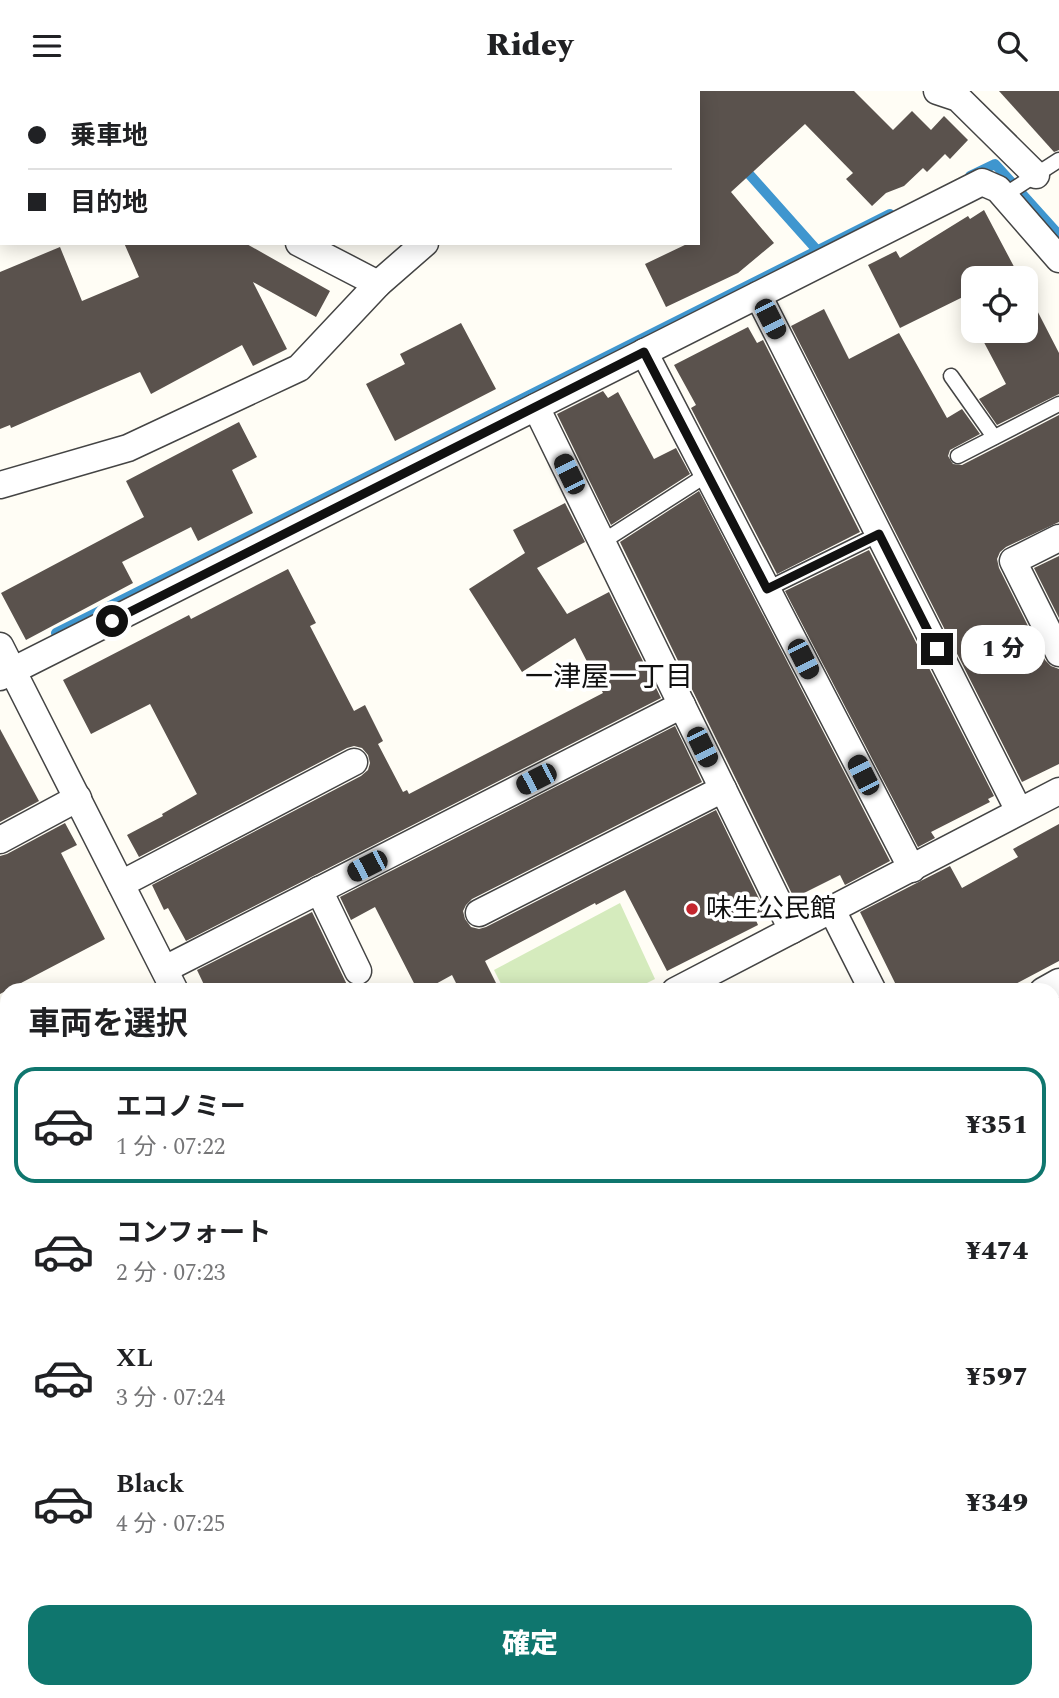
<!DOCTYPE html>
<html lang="ja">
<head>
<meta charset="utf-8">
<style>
	:root { --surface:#fff; --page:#f2f2f2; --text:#202124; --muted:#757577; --line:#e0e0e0; --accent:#0f766e }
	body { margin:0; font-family:Spectral,"Noto Sans JP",serif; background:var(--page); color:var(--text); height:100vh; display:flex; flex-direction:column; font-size:26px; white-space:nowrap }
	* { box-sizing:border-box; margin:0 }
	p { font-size:23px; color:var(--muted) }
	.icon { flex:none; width:38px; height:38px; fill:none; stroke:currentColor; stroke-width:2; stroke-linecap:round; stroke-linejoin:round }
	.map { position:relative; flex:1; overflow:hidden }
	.sheet { position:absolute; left:0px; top:892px; width:1060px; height:716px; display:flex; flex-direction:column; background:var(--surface); border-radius:21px 21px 0 0; box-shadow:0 4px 18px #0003 }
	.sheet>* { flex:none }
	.banner { position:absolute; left:0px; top:0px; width:700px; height:154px; box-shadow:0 4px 18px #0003; display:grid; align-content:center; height:154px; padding:0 28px; background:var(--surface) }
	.controls { position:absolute; left:961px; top:175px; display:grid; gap:14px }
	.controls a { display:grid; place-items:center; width:77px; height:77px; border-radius:14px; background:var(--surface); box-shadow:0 4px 18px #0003; font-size:35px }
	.end { position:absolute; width:32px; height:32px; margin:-16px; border:9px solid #111; background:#fff; box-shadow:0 0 0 4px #fff }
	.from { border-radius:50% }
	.bubble { position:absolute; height:49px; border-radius:21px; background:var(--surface); box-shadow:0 4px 18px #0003; font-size:23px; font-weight:800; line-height:49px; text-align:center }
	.car { position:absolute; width:21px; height:42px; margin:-21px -10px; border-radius:9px; box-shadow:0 0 5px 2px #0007; background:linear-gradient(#222 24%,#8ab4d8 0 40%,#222 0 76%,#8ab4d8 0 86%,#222 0) }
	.banner b { display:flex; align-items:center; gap:24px; height:66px; font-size:26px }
	.banner b+b { border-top:2px solid var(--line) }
	.banner i { width:18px; height:18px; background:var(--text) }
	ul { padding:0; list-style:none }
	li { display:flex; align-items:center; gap:21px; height:116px; margin:0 14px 10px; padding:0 14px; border:4px solid transparent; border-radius:21px }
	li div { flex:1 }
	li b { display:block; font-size:26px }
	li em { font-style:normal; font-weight:800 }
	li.on { border-color:var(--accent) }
	li>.icon { width:63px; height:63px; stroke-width:1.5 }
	h2 { padding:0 28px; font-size:32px; line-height:84px }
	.action { display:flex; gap:14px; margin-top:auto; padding:14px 28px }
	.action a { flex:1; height:80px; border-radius:21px; background:var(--accent); color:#fff; font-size:28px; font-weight:800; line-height:80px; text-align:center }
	header { display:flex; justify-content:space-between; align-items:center; height:91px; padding:0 28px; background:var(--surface); font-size:32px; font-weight:800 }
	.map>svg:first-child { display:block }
</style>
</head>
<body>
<header><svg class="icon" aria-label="menu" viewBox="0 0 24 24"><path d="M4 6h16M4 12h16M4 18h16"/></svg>Ridey<svg class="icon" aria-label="search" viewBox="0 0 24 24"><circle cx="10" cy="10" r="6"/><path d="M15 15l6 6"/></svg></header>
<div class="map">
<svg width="1059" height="1607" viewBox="0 0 1059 1607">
	<rect width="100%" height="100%" fill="#fffdf5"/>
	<path fill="#d5ebbd" d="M 620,812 L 655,888 L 633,899 L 504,899 L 494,879 Z"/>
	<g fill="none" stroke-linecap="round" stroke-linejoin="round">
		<g stroke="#3f96cf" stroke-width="10">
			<path d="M 741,74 L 816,158"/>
			<path d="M 970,85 L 995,73 L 1059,144"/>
			<path d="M 56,542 L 890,123"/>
		</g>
	</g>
	<g fill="#5a524d">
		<path d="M 698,0 L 854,0 L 893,39 L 912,20 L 931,39 L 944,25 L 968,49 L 950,68 L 945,63 L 927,81 L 923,77 L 904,95 L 886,102 L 872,115 L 846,88 L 853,82 L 805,33 L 731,101 L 774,152 L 738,182 L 666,216 L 645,173 L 689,152 L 698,152 Z"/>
		<path d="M 999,0 L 1059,0 L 1059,59 L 1054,61 Z"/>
		<path d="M 984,119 L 1020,187 L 973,187 L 973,201 L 900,237 L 868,174 L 896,160 L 900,167 L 968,125 L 970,128 Z"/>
		<path d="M 124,152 L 245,152 L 330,200 L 316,226 L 253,191 L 287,258 L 253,275 L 242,254 L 151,303 L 140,281 L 11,337 L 10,334 L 0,338 L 0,181 L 60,156 L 82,210 L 139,186 Z"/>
		<path d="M 1026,198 L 1059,262 L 1059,303 L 997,334 L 979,308 L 1006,293 L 978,240 L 1026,240 Z"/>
		<path d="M 824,218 L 849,268 L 899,242 L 947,327 L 962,318 L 980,343 L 950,359 L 948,365 L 953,373 L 962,374 L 1059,324 L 1059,431 L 1006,456 L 1000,461 L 997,468 L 999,477 L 1045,569 L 1051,575 L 1059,578 L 1059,673 L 1022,691 L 791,235 Z"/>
		<path d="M 461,232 L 496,298 L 395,350 L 366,293 L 405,273 L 400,263 L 422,252 L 424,253 L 422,252 Z"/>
		<path d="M 748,236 L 757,252 L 763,249 L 860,441 L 777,483 L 691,317 L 696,314 L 674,274 Z"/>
		<path d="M 603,300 L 608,307 L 618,301 L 654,368 L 676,357 L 690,383 L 611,434 L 557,323 Z"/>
		<path d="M 239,331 L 257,366 L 232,379 L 253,422 L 198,450 L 191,436 L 122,471 L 133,492 L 26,549 L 1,502 L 144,426 L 126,390 Z"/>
		<path d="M 699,400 L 890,770 L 845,794 L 840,784 L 794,807 L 620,451 Z"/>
		<path d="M 565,412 L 585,451 L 537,477 L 567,523 L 609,501 L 661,607 L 186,850 L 168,817 L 164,819 L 152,794 L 361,685 L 368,679 L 370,672 L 368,664 L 362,657 L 354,655 L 347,657 L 139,766 L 127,744 L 163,725 L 162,723 L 197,703 L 150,613 L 91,643 L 63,589 L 189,524 L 191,528 L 288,478 L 316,532 L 310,535 L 354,620 L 365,614 L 383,650 L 378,653 L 403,701 L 407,699 L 409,703 L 603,602 L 575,547 L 522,581 L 469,498 L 525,462 L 513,439 Z"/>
		<path d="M 869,459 L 994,705 L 988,708 L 990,711 L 931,741 L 935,747 L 918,756 L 785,500 Z"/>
		<path d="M 1059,465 L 1059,527 L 1034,477 Z"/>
		<path d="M 675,635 L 702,691 L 472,808 L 466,814 L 463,820 L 465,828 L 471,836 L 479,838 L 486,836 L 716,719 L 766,822 L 755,827 L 758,834 L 667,880 L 625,799 L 596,814 L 595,812 L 485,870 L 500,900 L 460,900 L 452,884 L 423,900 L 418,900 L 375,816 L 351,829 L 340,806 Z"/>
		<path d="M 0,638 L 39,710 L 0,731 Z"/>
		<path d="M 65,732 L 77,754 L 61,762 L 105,848 L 0,903 L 0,765 L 7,763 Z"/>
		<path d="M 1059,733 L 1059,870 L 1002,900 L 899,900 L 860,821 L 950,775 L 962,797 L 1018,766 L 1013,758 Z"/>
		<path d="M 312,821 L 350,900 L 207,900 L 197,879 Z"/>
	</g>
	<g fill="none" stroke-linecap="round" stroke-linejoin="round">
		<g stroke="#444" stroke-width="17">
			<g id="service">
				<path d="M 1003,105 L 1059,69"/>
				<path d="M 951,285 L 994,346"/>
				<path d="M 958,365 L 1059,313"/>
				<path d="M 602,451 L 708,383"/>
				<path d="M 767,498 L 879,443"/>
				<path d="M 292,1601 L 295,1607"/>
			</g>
		</g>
		<g stroke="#444" stroke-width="29">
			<g id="minor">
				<path d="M 142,0 L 143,2"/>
				<path d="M 937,0 L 958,7 L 1036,84"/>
				<path d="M 632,2 L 634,0"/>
				<path d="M 299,152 L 378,193"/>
				<path d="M 758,204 L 1019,720"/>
				<path d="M 644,261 L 912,778"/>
				<path d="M 536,316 L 792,839"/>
				<path d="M 0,394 L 128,357 L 299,277 L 378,193 L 425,152"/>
				<path d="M 1059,447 L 1013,470 L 1059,562"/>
				<path d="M 0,555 L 175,900"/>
				<path d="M 0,586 L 982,91 L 998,98 L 1059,168"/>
				<path d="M 0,749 L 78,707"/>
				<path d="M 121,793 L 354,671"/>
				<path d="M 319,799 L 358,880"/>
				<path d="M 832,819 L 873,900"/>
				<path d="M 479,822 L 723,698"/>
				<path d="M 165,878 L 682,614"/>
				<path d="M 675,900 L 1059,700"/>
				<path d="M 1043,900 L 1059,891"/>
				<path d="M 0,1229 L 7,1225"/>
				<path d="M 1054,1253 L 1059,1264"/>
				<path d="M 1054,1316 L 1059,1314"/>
				<path d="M 1054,1349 L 1059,1360"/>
				<path d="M 1054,1589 L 1059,1586"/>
				<path d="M 530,1601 L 533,1607"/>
				<path d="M 489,1607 L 500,1601"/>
				<path d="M 1020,1607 L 1031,1601"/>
			</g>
		</g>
		<use href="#service" stroke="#fff" stroke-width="14"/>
		<use href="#minor" stroke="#fff" stroke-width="26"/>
	</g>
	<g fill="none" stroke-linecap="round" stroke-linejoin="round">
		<path stroke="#111" stroke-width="9" d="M 112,530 L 644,261 L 767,498 L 879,443 L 937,558"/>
	</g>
	<circle fill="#c4262e" stroke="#fff" stroke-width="2.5" cx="692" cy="818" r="7"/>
	<g text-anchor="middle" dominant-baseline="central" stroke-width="7" stroke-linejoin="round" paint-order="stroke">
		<g font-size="26" fill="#111" stroke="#fff" text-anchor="start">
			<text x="706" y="818">味生公民館</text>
		</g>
		<g font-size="28" fill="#111" stroke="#fff">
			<text x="609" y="586">一津屋一丁目</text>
		</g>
	</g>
</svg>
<div class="controls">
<a><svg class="icon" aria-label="locate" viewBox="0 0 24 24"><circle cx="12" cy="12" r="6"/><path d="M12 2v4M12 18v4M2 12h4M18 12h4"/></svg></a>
</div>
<i class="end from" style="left:112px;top:530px"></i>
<i class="end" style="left:937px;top:558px"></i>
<div class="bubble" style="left:961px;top:534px;width:84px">1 分</div>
<i class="car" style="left:770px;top:228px;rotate:153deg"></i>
<i class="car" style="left:569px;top:383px;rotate:334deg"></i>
<i class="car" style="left:803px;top:568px;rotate:153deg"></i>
<i class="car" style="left:702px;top:656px;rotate:154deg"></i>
<i class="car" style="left:863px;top:684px;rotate:333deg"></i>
<i class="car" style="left:536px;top:688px;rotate:243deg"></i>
<i class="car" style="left:367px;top:775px;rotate:243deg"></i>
<div class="banner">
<b><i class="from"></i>乗車地</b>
<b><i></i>目的地</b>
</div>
<section class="sheet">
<h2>車両を選択</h2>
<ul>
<li class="on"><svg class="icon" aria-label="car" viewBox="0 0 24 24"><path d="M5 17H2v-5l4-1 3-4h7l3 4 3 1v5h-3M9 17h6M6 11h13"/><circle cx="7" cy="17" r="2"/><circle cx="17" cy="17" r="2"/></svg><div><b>エコノミー</b><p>1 分 · 07:22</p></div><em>¥351</em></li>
<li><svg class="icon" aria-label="car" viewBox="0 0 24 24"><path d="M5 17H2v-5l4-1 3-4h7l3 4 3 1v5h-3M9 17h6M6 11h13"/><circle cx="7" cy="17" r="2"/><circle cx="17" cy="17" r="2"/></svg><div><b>コンフォート</b><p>2 分 · 07:23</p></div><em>¥474</em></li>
<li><svg class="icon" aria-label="car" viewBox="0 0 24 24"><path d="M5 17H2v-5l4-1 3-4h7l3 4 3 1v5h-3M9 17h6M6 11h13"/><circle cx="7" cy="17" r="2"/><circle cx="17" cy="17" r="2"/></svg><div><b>XL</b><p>3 分 · 07:24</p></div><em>¥597</em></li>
<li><svg class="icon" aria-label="car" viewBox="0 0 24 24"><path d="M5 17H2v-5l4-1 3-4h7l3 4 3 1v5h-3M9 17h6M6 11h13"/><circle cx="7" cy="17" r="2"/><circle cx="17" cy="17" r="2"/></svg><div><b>Black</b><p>4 分 · 07:25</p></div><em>¥349</em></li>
</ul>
<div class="action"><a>確定</a></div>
</section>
</div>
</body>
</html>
